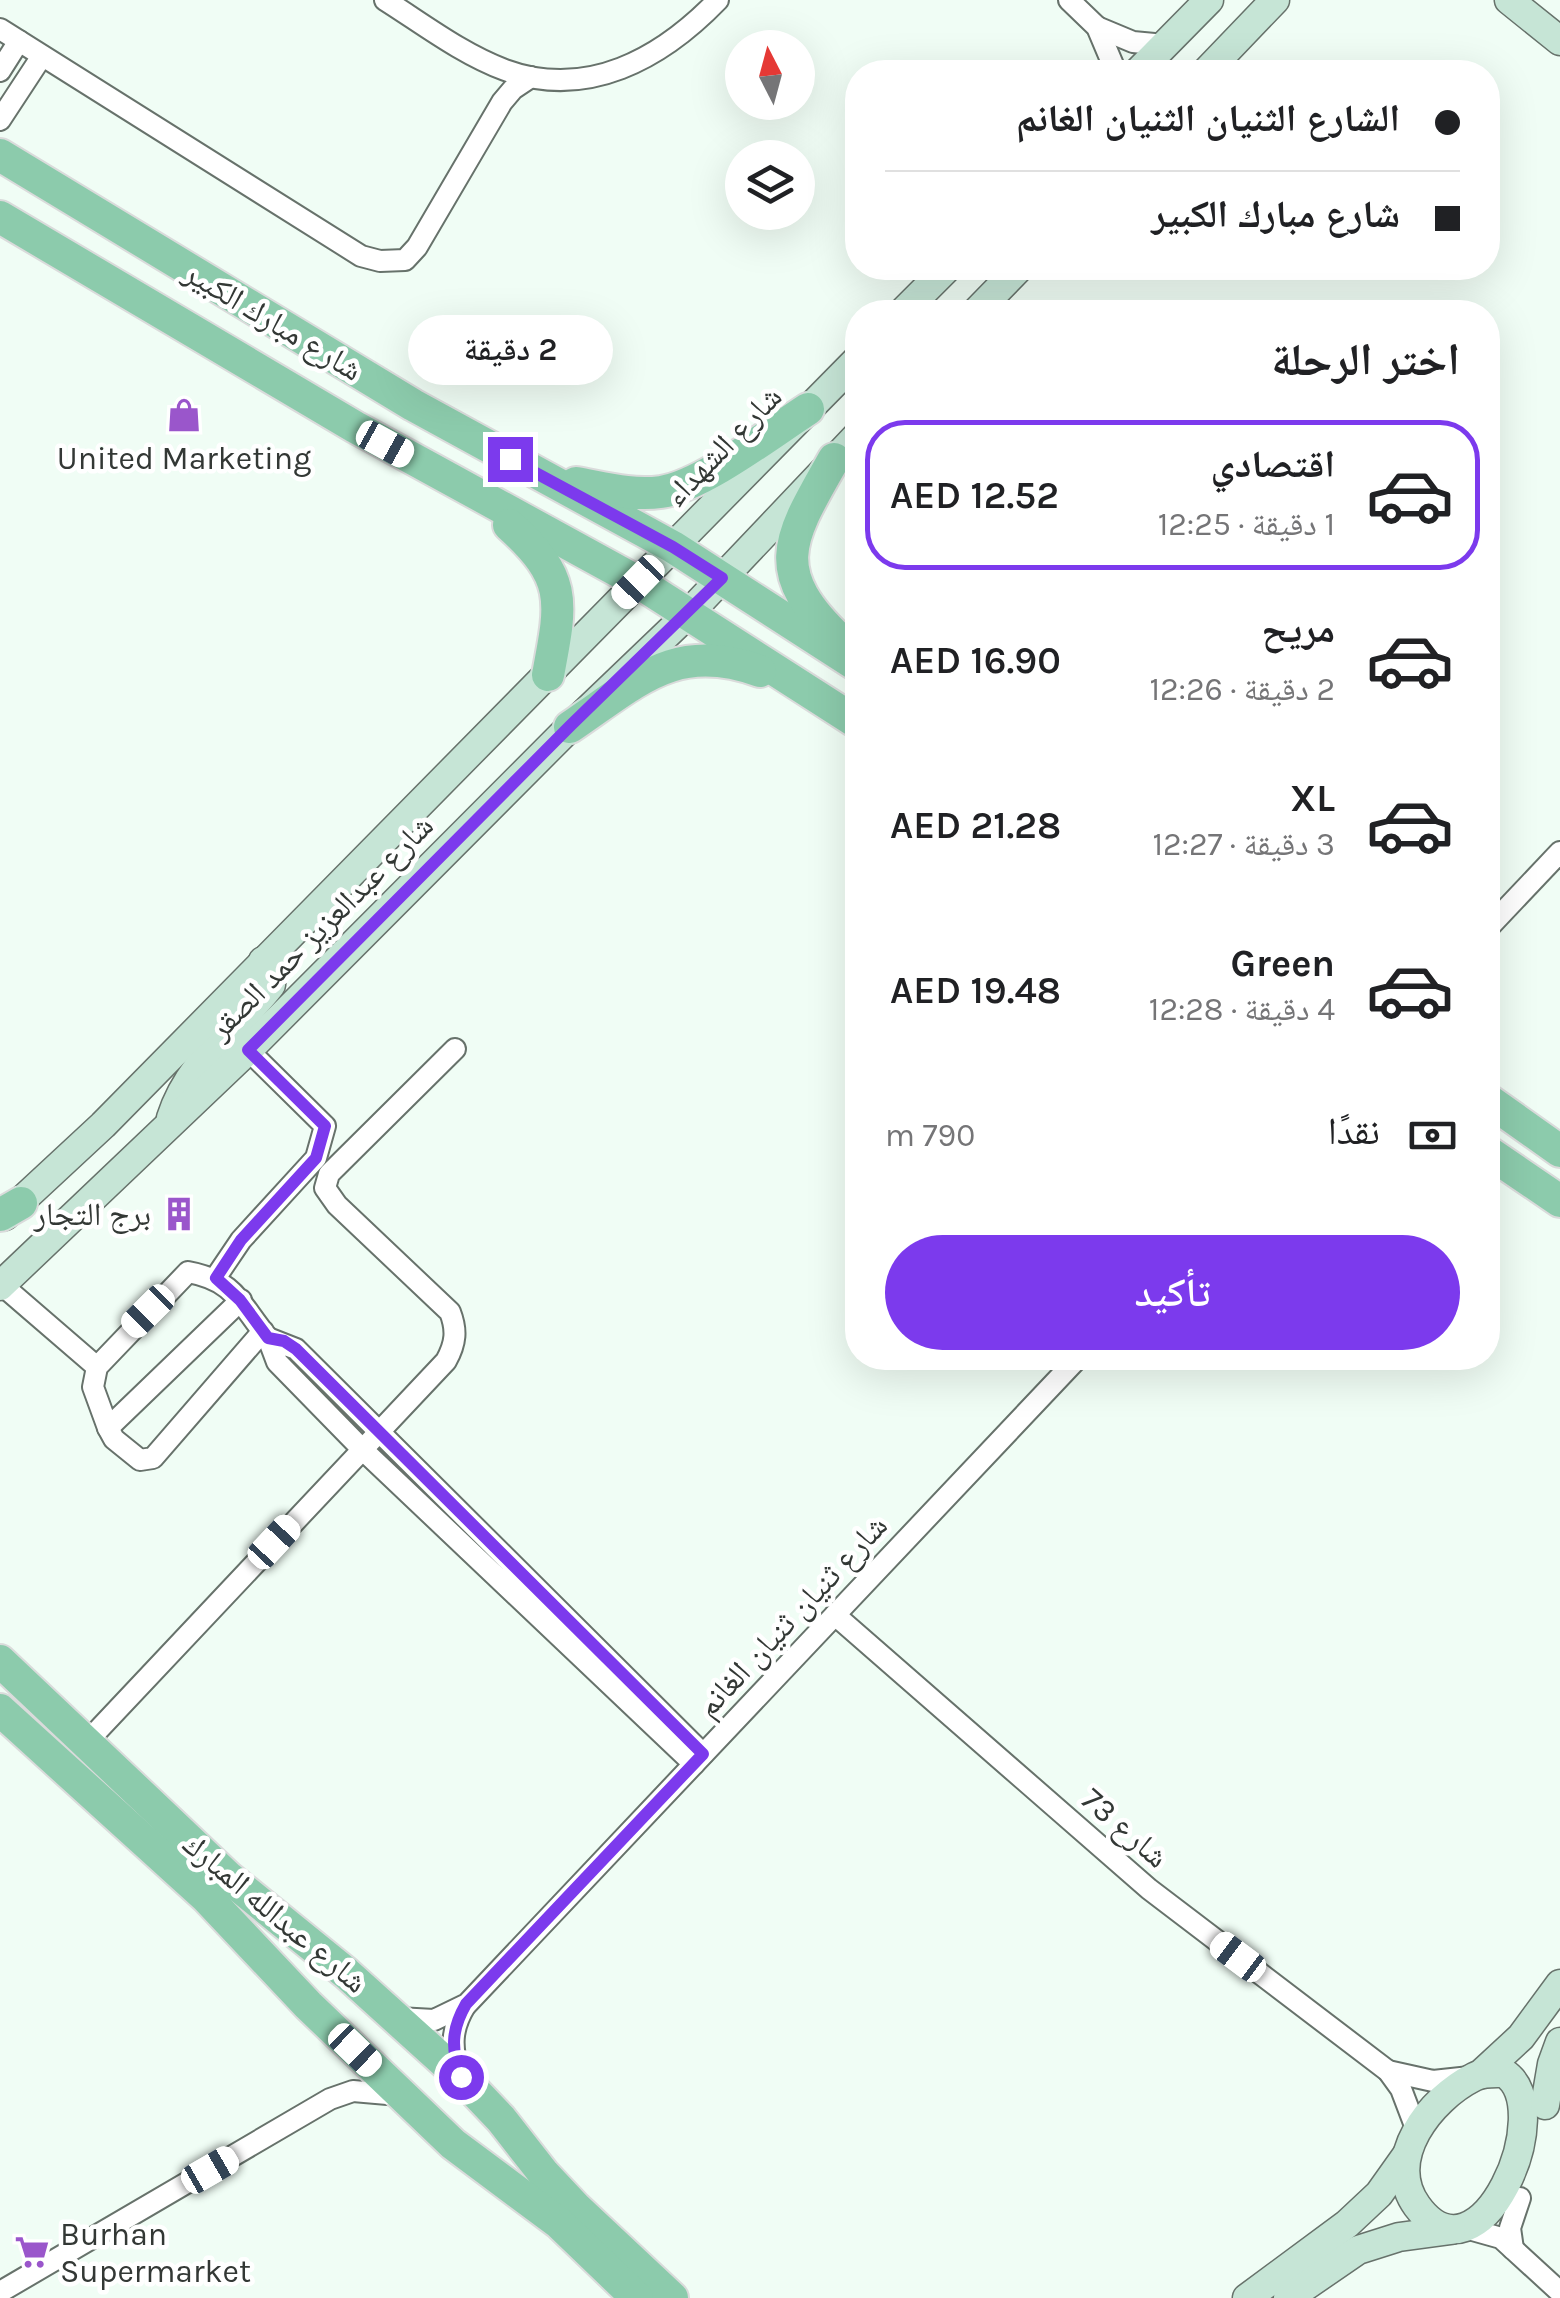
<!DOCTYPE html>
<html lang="ar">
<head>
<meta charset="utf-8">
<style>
	:root { --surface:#fff; --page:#f6f6f6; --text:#202124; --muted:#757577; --line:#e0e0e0; --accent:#7c3aed }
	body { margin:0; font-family:Karla,"Noto Naskh Arabic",sans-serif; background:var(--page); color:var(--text); direction:rtl; height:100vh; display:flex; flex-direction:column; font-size:38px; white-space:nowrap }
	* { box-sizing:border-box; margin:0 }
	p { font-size:32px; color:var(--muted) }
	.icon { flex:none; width:55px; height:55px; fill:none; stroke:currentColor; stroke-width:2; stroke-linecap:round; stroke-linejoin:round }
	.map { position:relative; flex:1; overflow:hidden; direction:ltr }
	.sheet { position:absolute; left:845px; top:300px; width:655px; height:1070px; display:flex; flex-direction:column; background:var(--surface); border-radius:40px; box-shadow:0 10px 40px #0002; direction:rtl }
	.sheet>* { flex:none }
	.top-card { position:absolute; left:845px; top:60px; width:655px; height:220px; border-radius:40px; box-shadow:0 10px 40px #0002; direction:rtl; display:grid; align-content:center; height:220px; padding:0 40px; background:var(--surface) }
	.needle { width:65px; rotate:354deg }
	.fabs { position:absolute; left:725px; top:30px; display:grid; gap:20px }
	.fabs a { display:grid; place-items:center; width:90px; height:90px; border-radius:50%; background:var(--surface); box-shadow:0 10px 40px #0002; font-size:50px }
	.end { position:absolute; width:45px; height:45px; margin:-22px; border:12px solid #7c3aed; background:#fff; box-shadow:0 0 0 5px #fff }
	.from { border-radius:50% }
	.bubble { position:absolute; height:70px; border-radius:35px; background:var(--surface); box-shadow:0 10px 40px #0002; font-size:32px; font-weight:600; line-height:70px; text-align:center; direction:rtl }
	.car { position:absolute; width:30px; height:60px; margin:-30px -15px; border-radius:12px; box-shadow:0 0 8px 2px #0007; background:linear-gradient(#fff 24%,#345 0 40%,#fff 0 76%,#345 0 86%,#fff 0) }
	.top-card b { display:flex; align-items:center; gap:35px; height:95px; font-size:38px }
	.top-card b+b { border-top:2px solid var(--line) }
	.top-card i { width:25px; height:25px; background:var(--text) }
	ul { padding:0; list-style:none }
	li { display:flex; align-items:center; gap:30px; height:150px; margin:0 20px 15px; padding:0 20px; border:5px solid transparent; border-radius:40px }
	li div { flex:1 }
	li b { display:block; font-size:38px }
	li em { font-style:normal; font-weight:600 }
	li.current { border-color:var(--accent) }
	li>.icon { width:90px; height:90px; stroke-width:1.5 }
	h2 { padding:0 40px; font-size:45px; line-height:120px }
	.pay { display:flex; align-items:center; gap:25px; height:110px; padding:0 40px; font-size:38px }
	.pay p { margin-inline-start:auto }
	.action { display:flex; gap:20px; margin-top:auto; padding:20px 40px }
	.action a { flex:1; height:115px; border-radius:60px; background:var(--accent); color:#fff; font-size:40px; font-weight:600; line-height:115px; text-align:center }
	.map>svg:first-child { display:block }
</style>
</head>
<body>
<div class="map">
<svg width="1560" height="2298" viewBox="0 0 1560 2298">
	<rect width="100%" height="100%" fill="#f0fdf5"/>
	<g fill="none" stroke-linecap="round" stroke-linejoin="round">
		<g stroke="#67726b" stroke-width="24">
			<g id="street">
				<path d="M 385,0 C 423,24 462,54 505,70 C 587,100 661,59 718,0"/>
				<path d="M 1069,0 L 1097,27 L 1116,72"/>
				<path d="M 1097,27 L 1133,42 L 1165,45"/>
				<path d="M 0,29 L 361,256 L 380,261 L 405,260 L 417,247 L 502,102 L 513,89 L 531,77"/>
				<path d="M 0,71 L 19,41"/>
				<path d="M 0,120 L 42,56"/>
				<path d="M 1488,928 L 1560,852"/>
				<path d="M 216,1277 L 241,1240 L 316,1158 L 325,1126 L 248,1050"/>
				<path d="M 2,1285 L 97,1367"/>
				<path d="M 263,1331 L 153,1458 L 140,1460 L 114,1439 L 108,1428 L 93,1387 L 97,1367 L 188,1272 C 236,1281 239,1303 268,1338"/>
				<path d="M 108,1428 L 241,1300"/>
				<path d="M 835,1615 L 1149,1889 L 1388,2071 L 1401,2089 L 1417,2131"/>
				<path d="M 85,1744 L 446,1361 C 456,1343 457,1330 450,1312 L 337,1205 L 325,1188 L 329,1174 L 455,1049"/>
				<path d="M 694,1764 L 362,1449 L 277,1362 L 268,1338 L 296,1349 L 703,1754"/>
				<path d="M 398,2018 L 434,2020 L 467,2004 L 1078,1358"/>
				<path d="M 1388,2071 L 1433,2081 L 1470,2077"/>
				<path d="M 459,2073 C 451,2047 451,2029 465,2006"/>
				<path d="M 1469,2229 L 1501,2238 L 1560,2292"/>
				<path d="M 1513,2249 L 1510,2228 L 1520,2198"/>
				<path d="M 0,2292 L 330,2099 L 353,2091 L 399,2095"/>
			</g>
		</g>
		<g stroke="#67726b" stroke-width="31">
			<g id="secondary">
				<path d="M 1509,0 L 1560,41"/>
				<path d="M 1138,72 L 1209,0"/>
				<path d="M 1206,72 L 1275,0"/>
				<path d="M 903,312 L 947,268"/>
				<path d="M 976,312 L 1019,268"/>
				<path d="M 171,1118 C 189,1061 236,1030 271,985 L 272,971 L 263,961"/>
				<path d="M 5,1216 L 103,1125 L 858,359"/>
				<path d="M 0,1286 L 248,1050 L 570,727 L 689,613 L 858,435"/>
				<path d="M 1504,2073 C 1560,2107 1480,2294 1417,2206 C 1383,2159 1430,2099 1474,2077 C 1483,2072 1494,2073 1504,2073 Z"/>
				<path d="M 1481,2074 L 1521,2037 L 1560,1984"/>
				<path d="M 1545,2105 L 1552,2064 L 1560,2042"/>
				<path d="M 1247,2298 L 1347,2224 L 1379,2194 L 1406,2156"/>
				<path d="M 1288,2298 L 1358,2250 L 1399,2237 L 1451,2230"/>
			</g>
		</g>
		<g stroke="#dadbdb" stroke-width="36">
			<g id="primary">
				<path d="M 0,155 L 413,405 L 673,547 L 858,666"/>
				<path d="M 0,217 L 355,427 L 638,582 L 858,723"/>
				<path d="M 834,459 C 789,538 766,570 840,640"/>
				<path d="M 576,483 C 604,488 632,496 661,492 C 702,486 771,433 808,409"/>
				<path d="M 509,525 C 568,578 562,601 548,675"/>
				<path d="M 570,727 C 637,682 675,640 760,671"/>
				<path d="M 1488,1100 L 1560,1151"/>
				<path d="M 1488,1152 L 1560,1201"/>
				<path d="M 0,1215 L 21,1203"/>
				<path d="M 0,1661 L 229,1878 L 346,1973 L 461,2077 L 501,2119 L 544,2174 L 576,2208 L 672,2298"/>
				<path d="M 0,1710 L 207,1898 L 308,2005 L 453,2144 L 559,2223 L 637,2298"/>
			</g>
		</g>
		<use href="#street" stroke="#fff" stroke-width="20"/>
		<use href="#secondary" stroke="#c6e5d6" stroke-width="28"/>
		<use href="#primary" stroke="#8ccbac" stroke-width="32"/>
	</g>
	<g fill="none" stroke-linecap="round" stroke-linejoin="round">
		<path stroke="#7c3aed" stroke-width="12" d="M 461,2077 C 451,2049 451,2030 466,2004 L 703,1754 L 296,1349 L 284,1341 L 268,1338 L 240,1300 L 216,1278 L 241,1240 L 316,1158 L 325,1126 L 248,1050 L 570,726 L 722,578 L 673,547 L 510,459"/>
	</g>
	<defs>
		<g id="shop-bare" transform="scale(2.7)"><path d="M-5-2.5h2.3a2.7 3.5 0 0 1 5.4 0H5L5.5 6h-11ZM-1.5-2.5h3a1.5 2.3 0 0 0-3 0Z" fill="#9a56cb" stroke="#fff" stroke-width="2.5" paint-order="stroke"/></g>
		<g id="building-bare" transform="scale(2.7)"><path d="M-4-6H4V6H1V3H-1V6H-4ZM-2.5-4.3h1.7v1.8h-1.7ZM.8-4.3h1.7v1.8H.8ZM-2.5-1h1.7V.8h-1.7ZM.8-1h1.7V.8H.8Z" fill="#9a56cb" stroke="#fff" stroke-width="2.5" paint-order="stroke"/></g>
		<g id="supermarket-bare" transform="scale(2.7)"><path d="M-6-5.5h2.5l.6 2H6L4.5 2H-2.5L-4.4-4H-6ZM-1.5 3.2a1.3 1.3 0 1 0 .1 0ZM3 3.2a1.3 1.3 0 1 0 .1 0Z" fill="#9a56cb" stroke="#fff" stroke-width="2.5" paint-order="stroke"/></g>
	</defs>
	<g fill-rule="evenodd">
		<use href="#shop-bare" x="184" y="415"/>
		<use href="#building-bare" x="179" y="1214"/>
		<use href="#supermarket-bare" x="32" y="2252"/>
	</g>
	<g text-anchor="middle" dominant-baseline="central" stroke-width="9" stroke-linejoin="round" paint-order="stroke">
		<g font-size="32" fill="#333835" stroke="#fff">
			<text transform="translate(273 321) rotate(31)">شارع مبارك الكبير</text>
			<text transform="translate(723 446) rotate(-46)">شارع الشهداء</text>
			<text transform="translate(321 927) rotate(-45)">شارع عبدالعزيز حمد الصقر</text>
			<text transform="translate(792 1616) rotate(-47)">شارع ثنيان ثنيان الغانم</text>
			<text transform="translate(1125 1828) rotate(41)">شارع 73</text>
			<text transform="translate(275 1913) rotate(40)">شارع عبدالله المبارك</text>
		</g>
		<g font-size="32" fill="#333835" stroke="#fff">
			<text x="184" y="458">United Marketing</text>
			<text x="151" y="1214" text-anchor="end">برج التجار</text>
			<text x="60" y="2234" text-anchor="start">Burhan<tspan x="60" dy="37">Supermarket</tspan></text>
		</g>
	</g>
</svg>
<div class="fabs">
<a><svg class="needle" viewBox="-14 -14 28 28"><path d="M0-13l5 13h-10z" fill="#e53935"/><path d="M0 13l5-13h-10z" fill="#757577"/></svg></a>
<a><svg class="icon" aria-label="layers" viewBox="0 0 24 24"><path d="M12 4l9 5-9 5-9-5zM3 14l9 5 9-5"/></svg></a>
</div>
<i class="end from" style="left:461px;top:2077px"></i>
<i class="end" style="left:510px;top:459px"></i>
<div class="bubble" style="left:408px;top:315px;width:205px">2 دقيقة</div>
<i class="car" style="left:385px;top:444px;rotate:119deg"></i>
<i class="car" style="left:638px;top:582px;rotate:224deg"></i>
<i class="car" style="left:148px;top:1311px;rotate:225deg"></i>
<i class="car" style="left:274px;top:1542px;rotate:43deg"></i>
<i class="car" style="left:1238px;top:1957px;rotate:307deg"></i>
<i class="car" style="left:355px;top:2050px;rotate:134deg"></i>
<i class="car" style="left:210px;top:2170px;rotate:60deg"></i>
<div class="top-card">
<b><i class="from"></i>الشارع الثنيان الثنيان الغانم</b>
<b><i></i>شارع مبارك الكبير</b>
</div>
<section class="sheet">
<h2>اختر الرحلة</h2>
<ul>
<li class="current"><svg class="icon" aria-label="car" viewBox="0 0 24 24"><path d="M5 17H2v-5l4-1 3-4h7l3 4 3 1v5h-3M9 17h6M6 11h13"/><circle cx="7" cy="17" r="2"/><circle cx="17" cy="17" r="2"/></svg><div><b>اقتصادي</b><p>1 دقيقة · 12:25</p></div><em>AED 12.52</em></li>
<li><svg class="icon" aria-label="car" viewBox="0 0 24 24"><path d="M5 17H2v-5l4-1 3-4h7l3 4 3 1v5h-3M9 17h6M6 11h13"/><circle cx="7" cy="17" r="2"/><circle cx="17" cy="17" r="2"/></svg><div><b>مريح</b><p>2 دقيقة · 12:26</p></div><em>AED 16.90</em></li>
<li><svg class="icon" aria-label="car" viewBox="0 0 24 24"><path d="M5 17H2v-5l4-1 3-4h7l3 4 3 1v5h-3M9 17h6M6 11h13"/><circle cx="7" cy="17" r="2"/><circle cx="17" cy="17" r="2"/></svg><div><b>XL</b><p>3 دقيقة · 12:27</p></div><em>AED 21.28</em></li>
<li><svg class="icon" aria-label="car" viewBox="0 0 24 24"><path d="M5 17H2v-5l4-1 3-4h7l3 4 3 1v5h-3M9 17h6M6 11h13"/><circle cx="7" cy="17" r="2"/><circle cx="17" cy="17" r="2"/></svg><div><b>Green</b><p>4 دقيقة · 12:28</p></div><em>AED 19.48</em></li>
</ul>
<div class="pay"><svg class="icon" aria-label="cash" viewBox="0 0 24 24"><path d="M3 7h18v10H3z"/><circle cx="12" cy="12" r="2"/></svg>نقدًا<p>790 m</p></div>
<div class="action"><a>تأكيد</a></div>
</section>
</div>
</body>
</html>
